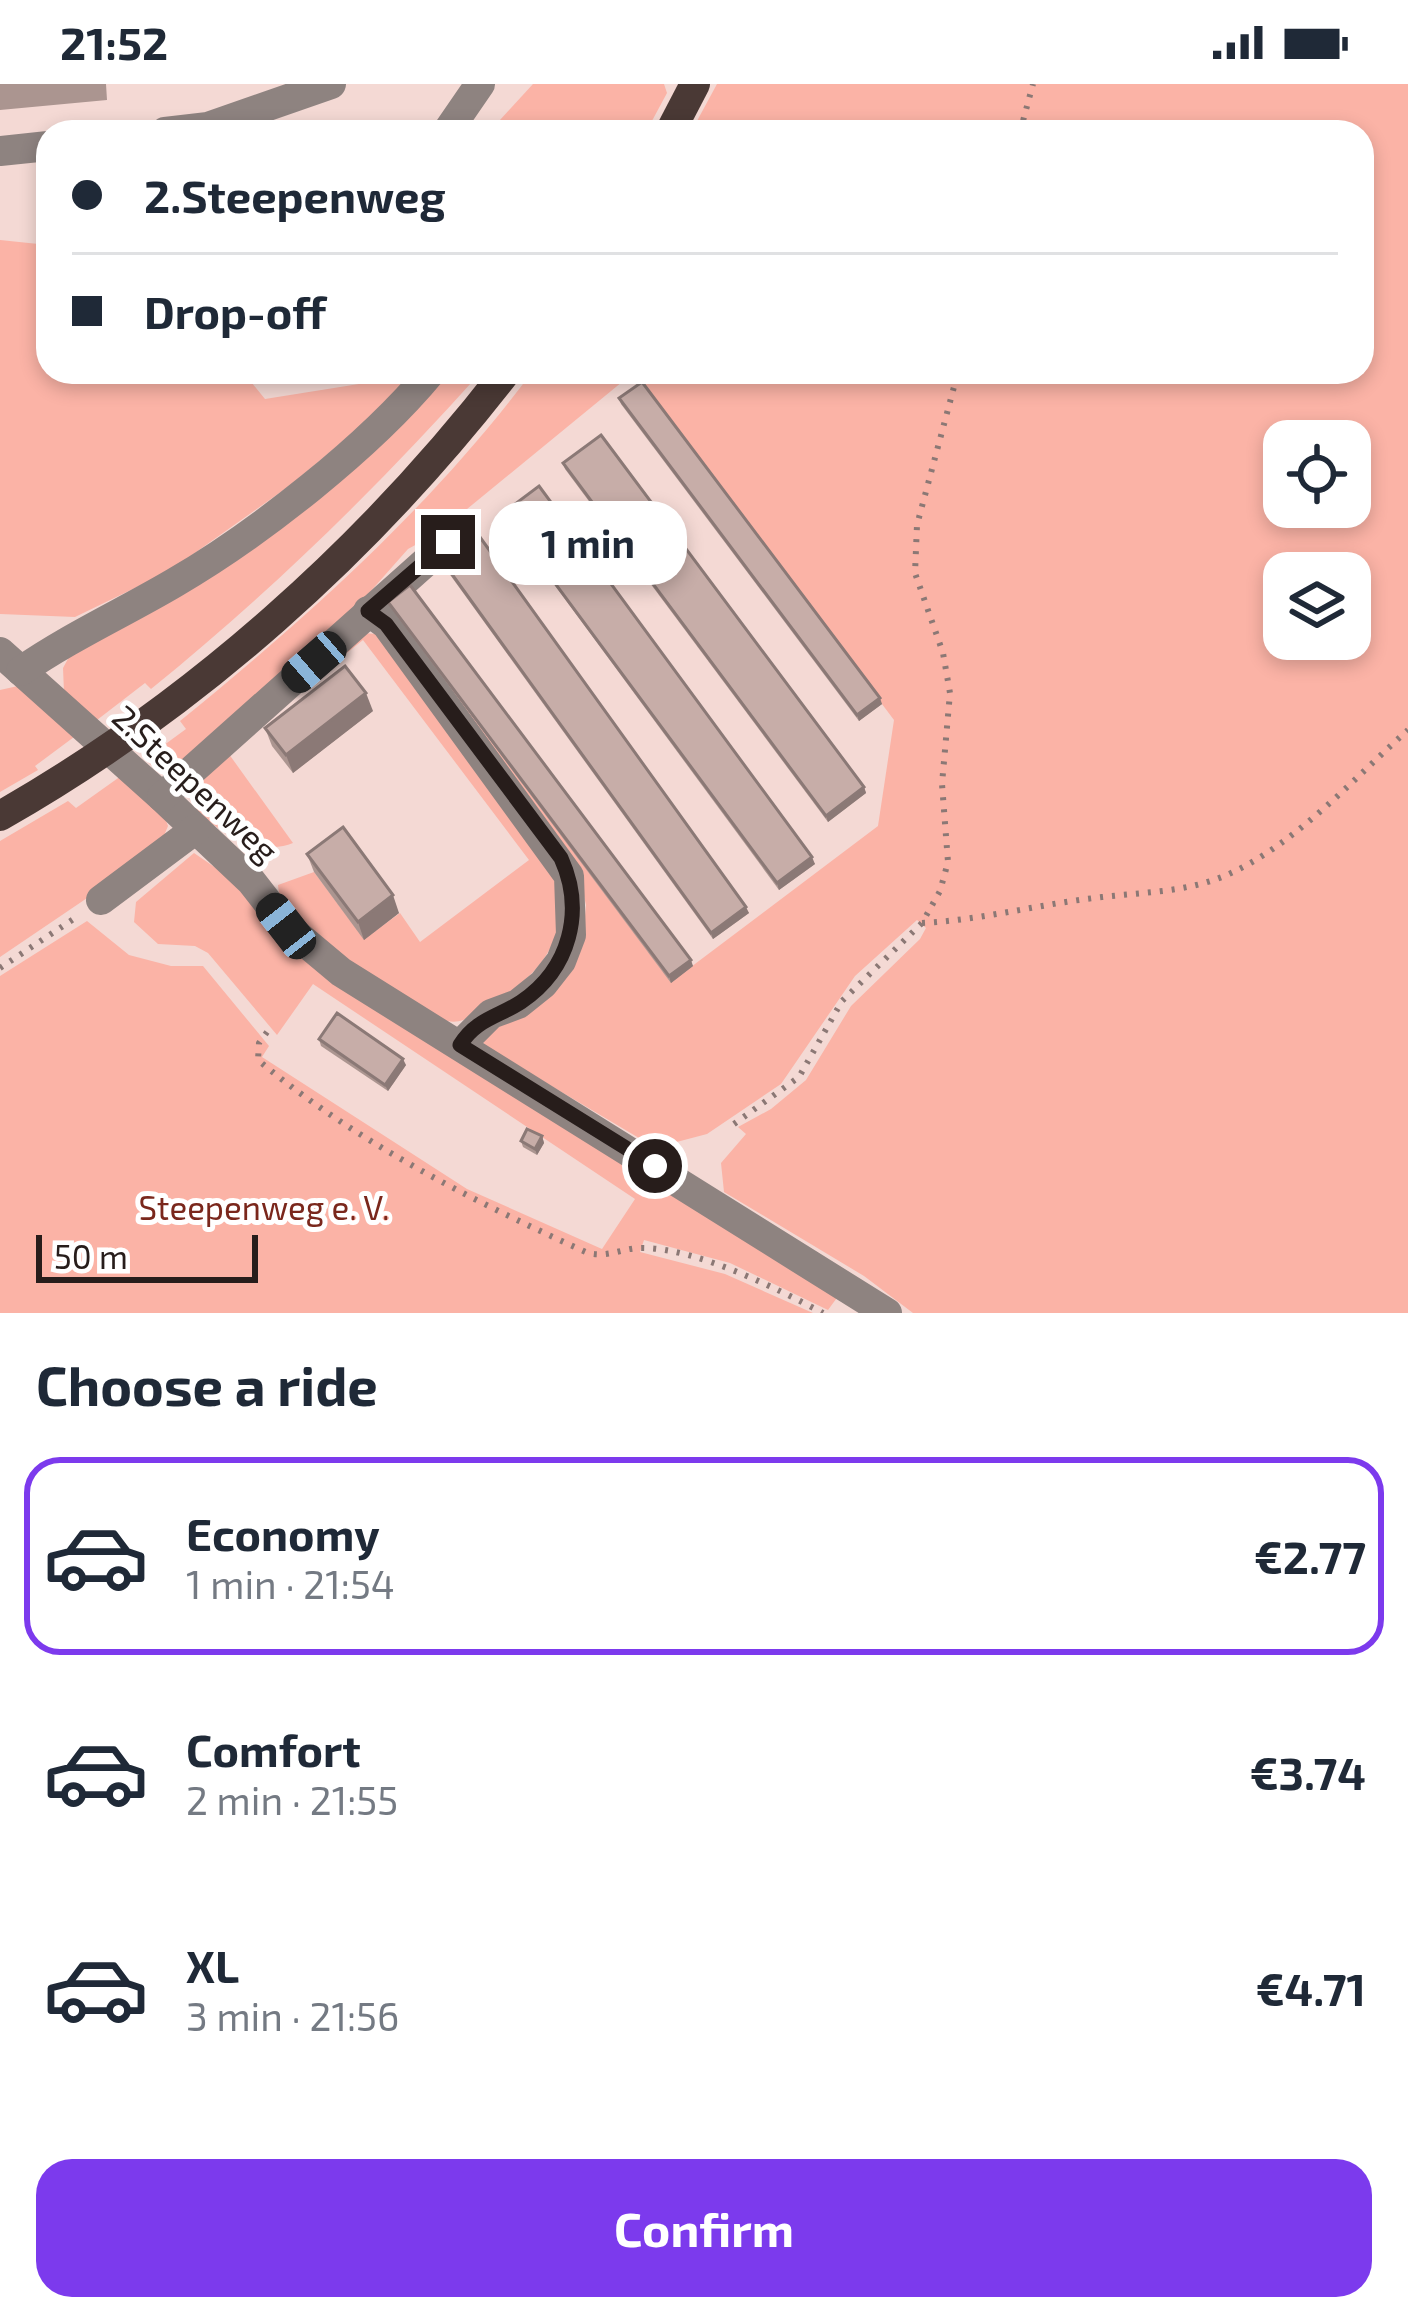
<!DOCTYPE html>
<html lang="en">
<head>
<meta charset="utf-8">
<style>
	:root { --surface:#fff; --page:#f6f6f7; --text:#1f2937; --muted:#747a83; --line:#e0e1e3; --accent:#7c3aed }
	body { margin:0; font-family:"Exo 2",sans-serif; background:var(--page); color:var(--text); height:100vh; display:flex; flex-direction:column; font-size:45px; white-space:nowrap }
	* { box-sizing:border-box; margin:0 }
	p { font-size:39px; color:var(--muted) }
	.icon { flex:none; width:66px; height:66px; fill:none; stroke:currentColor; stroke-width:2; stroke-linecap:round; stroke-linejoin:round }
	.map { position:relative; height:1229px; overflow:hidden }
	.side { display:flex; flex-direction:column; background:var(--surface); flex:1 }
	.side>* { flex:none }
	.hud { position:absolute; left:36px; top:36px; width:1338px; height:264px; border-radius:36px; box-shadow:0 6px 18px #0003; display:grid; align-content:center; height:264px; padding:0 36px; background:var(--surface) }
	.buttons { position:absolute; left:1263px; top:336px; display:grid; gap:24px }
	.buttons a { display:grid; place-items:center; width:108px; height:108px; border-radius:24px; background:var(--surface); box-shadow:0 6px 18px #0003; font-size:60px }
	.scale { position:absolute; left:36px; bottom:30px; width:222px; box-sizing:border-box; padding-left:12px; border:6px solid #271d1b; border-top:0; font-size:33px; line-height:42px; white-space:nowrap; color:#271d1b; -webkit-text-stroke:9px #fff; paint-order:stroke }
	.end { position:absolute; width:54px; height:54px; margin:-27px; border:15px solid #271d1b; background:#fff; box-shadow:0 0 0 6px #fff }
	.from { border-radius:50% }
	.bubble { position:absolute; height:84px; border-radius:36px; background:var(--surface); box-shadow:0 6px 18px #0003; font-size:39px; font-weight:700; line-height:84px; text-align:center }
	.car { position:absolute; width:36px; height:72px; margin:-36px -18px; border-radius:15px; box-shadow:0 0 9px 3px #0007; background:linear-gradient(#222 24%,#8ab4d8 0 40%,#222 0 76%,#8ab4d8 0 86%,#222 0) }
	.hud b { display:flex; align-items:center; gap:42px; height:114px; font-size:45px }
	.hud b+b { border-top:3px solid var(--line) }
	.hud i { width:30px; height:30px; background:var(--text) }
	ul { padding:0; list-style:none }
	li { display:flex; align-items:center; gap:36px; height:198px; margin:0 24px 18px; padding:0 12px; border:6px solid transparent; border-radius:36px }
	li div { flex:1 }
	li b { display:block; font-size:45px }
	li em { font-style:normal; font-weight:700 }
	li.selected { border-color:var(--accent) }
	li>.icon { width:108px; height:108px; stroke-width:1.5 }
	h2 { padding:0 36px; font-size:54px; line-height:144px }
	.action { display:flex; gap:24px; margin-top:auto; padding:24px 36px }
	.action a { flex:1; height:138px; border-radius:36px; background:var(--accent); color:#fff; font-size:48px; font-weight:700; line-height:138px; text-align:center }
	.status { display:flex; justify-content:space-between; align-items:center; height:84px; padding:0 60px; background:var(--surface); direction:ltr }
	.status svg { height:33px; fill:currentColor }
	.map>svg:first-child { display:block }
</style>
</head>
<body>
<div class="status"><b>21:52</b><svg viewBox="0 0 49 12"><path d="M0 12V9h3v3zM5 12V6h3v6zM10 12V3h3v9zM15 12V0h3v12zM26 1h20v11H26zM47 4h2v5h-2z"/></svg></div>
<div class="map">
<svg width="1408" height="1229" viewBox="0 0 1408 1229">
	<rect width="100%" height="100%" fill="#f4d9d4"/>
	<g fill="#fbb3a6" fill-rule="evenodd">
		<path d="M 533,0 L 664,0 L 667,9 L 646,48 L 489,48 Z"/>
		<path d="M 717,0 L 1408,0 L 1408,1229 L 913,1229 L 864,1192 L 724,1108 L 721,1079 L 746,1050 L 738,1043 L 771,1025 L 806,996 L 851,922 L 920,855 L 926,844 L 917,836 L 855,892 L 781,1000 L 707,1050 L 669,1060 L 644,1057 L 484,962 L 482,952 L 583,853 L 586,821 L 579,790 L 400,536 L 671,898 L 878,742 L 894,636 L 633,289 L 439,448 L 408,465 L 339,543 L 176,685 L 156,686 L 145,675 L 186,645 L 180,637 C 308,533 433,421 532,288 L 1362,288 L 1362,48 L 691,48 ZM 1284,357 L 1350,357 L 1350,423 L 1284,423 ZM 1284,489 L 1350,489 L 1350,555 L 1284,555 Z"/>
		<path d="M 0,156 L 48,161 L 48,288 L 243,288 L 265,315 L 409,292 L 400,309 L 292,400 L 168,488 L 75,533 L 0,530 Z"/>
		<path d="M 448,288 L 481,288 C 378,403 272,507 151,605 L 145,599 L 97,636 L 64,608 L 63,584 L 69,573 L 419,319 Z"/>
		<path d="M 363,549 L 377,550 L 552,778 C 575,845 548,888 489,921 C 476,928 465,941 447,937 C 419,930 313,857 292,834 C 283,824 279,813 278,801 L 314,788 L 364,855 L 400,829 L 420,858 L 529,776 L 363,556 L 226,666 L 293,759 C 260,774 209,745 190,717 C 187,684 330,561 363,549 Z"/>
		<path d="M 18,602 L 78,650 L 35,682 L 38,686 L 0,708 L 0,606 Z"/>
		<path d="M 121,692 L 164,731 L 168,742 L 158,766 L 0,873 L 0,757 L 68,717 L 76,724 Z"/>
		<path d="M 194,769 L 839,1211 L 828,1226 L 730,1179 L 644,1156 L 640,1168 L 725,1190 L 813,1229 L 0,1229 L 0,892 L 87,837 L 129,871 L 171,882 L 203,882 L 269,962 L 262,973 L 467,1105 L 602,1165 L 635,1115 L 313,900 L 277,951 L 208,869 L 195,862 L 158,860 L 134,838 L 136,818 Z"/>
	</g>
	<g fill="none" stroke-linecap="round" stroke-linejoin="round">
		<g stroke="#8b7875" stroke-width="6" stroke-dasharray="3 9" stroke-linecap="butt">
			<path d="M 1020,48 L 1033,0"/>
			<path d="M 922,839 C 981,836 1036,821 1094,814 C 1140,808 1187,809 1229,790 C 1297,759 1353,695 1408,646"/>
			<path d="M 0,884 L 78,832"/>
			<path d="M 267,948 L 259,959 L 258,976 C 357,1059 471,1116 588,1169 C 609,1174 624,1163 644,1164 C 698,1165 776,1204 823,1229"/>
			<path d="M 734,1040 L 799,993 L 842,917 L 922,839 L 940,807 L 948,778 L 942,700 L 950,609 L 943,569 L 915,489 L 917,441 L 958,288"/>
		</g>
		<g stroke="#8e8380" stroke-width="30">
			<path d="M 165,48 L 208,43 L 331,0"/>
			<path d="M 447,48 L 480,0"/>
			<path d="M 0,67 L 48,62"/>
			<path d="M 368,527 L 386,540 L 569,792 L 571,851 L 561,877 L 543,900 L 518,920 L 491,930 L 460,961"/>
			<path d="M 0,568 L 162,713 L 251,797 L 286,842 L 341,888 L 887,1229"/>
			<path d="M 21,587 C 70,553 123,529 174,499 C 258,450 369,363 431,288"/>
			<path d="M 162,713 L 448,458"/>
			<path d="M 101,816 L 196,745"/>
		</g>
		<g stroke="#4a3935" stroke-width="30">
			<path d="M 670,48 L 695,0"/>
			<path d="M 0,732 C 195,621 369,465 506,288"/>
		</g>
	</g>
	<g fill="#ab9590">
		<path d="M 0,0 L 106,0 L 107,16 L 0,26 Z"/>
		<path d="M 619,314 L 882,620 L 859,637 L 621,320 Z"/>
		<path d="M 563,379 L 864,703 L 866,709 L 828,738 L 565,385 Z"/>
		<path d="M 503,429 L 815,780 L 779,806 L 506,435 Z"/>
		<path d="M 441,475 L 749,829 L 713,855 L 443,481 Z"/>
		<path d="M 388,518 L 693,882 L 671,899 L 391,524 Z"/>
		<path d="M 373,627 L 293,689 L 272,662 L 265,644 Z"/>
		<path d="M 307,770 L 399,829 L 364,856 L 314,788 Z"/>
		<path d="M 319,955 L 406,981 L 388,1007 L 321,962 Z"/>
		<path d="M 542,1052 L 544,1059 L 537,1071 L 523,1063 L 521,1057 Z"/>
	</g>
	<g fill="#8b7976">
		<path d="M 366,609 L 373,627 L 293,689 L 286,671 Z"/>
		<path d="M 880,614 L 882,620 L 859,637 L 857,631 Z"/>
		<path d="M 864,703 L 866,709 L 828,738 L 826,732 Z"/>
		<path d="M 812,773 L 815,780 L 779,806 L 777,799 Z"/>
		<path d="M 393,811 L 399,829 L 364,856 L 358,838 Z"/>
		<path d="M 746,823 L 749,829 L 713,855 L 711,849 Z"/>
		<path d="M 691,876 L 693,882 L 671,899 L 669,892 Z"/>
		<path d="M 403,975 L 406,981 L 388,1007 L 385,1001 Z"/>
		<path d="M 542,1052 L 544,1059 L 537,1071 L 535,1065 Z"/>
	</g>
	<g fill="#c7ada8" stroke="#8b7976" stroke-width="3">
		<path d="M 642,298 L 880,614 L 857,631 L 619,314 Z"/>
		<path d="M 601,351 L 864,703 L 826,732 L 563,379 Z"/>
		<path d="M 539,402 L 812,773 L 777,799 L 503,429 Z"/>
		<path d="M 477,449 L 746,823 L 711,849 L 441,475 Z"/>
		<path d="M 410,501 L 691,876 L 669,892 L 388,518 Z"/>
		<path d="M 345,582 L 366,609 L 286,671 L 265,644 Z"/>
		<path d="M 343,743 L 393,811 L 358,838 L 307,770 Z"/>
		<path d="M 337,929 L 403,975 L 385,1001 L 319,955 Z"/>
		<path d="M 527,1045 L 542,1052 L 535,1065 L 521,1057 Z"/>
	</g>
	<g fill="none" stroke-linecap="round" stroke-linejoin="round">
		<path stroke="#271d1b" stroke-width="15" d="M 448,458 L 368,527 L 386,540 L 561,774 C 585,827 570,885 521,918 C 498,933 476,935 460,961 L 655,1082"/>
	</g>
	<g text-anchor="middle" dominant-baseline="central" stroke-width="10" stroke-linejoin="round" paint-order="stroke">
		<g font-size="33" fill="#271d1b" stroke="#fff">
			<text transform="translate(196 699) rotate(43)">2.Steepenweg</text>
		</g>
		<g font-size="33" fill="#7a271c" stroke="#fff">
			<text x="264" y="1123">Steepenweg e. V.</text>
		</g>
	</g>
</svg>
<div class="buttons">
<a><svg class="icon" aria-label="locate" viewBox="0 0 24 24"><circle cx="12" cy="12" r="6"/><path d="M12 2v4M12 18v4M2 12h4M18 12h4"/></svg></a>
<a><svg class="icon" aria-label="layers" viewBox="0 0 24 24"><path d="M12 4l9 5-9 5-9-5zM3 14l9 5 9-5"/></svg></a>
</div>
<div class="scale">50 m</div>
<i class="end from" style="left:655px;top:1082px"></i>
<i class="end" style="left:448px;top:458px"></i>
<div class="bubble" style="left:489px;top:417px;width:198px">1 min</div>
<i class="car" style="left:314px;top:578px;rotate:229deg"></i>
<i class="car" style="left:286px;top:842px;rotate:322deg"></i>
<div class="hud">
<b><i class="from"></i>2.Steepenweg</b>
<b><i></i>Drop-off</b>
</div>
</div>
<section class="side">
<h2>Choose a ride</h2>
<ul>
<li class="selected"><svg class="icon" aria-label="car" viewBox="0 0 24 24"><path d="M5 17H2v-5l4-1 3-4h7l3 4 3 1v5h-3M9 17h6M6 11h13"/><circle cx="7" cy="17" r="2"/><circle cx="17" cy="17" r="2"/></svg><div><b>Economy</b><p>1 min · 21:54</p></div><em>€2.77</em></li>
<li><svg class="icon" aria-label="car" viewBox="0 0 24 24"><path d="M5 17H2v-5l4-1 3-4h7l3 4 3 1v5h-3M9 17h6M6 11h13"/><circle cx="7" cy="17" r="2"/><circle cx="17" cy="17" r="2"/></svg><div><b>Comfort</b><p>2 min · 21:55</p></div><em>€3.74</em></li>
<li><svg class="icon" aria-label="car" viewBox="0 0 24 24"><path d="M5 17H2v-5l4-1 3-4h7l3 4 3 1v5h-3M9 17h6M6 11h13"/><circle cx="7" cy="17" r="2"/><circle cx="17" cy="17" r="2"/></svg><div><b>XL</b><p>3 min · 21:56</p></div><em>€4.71</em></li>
</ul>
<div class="action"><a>Confirm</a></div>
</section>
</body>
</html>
